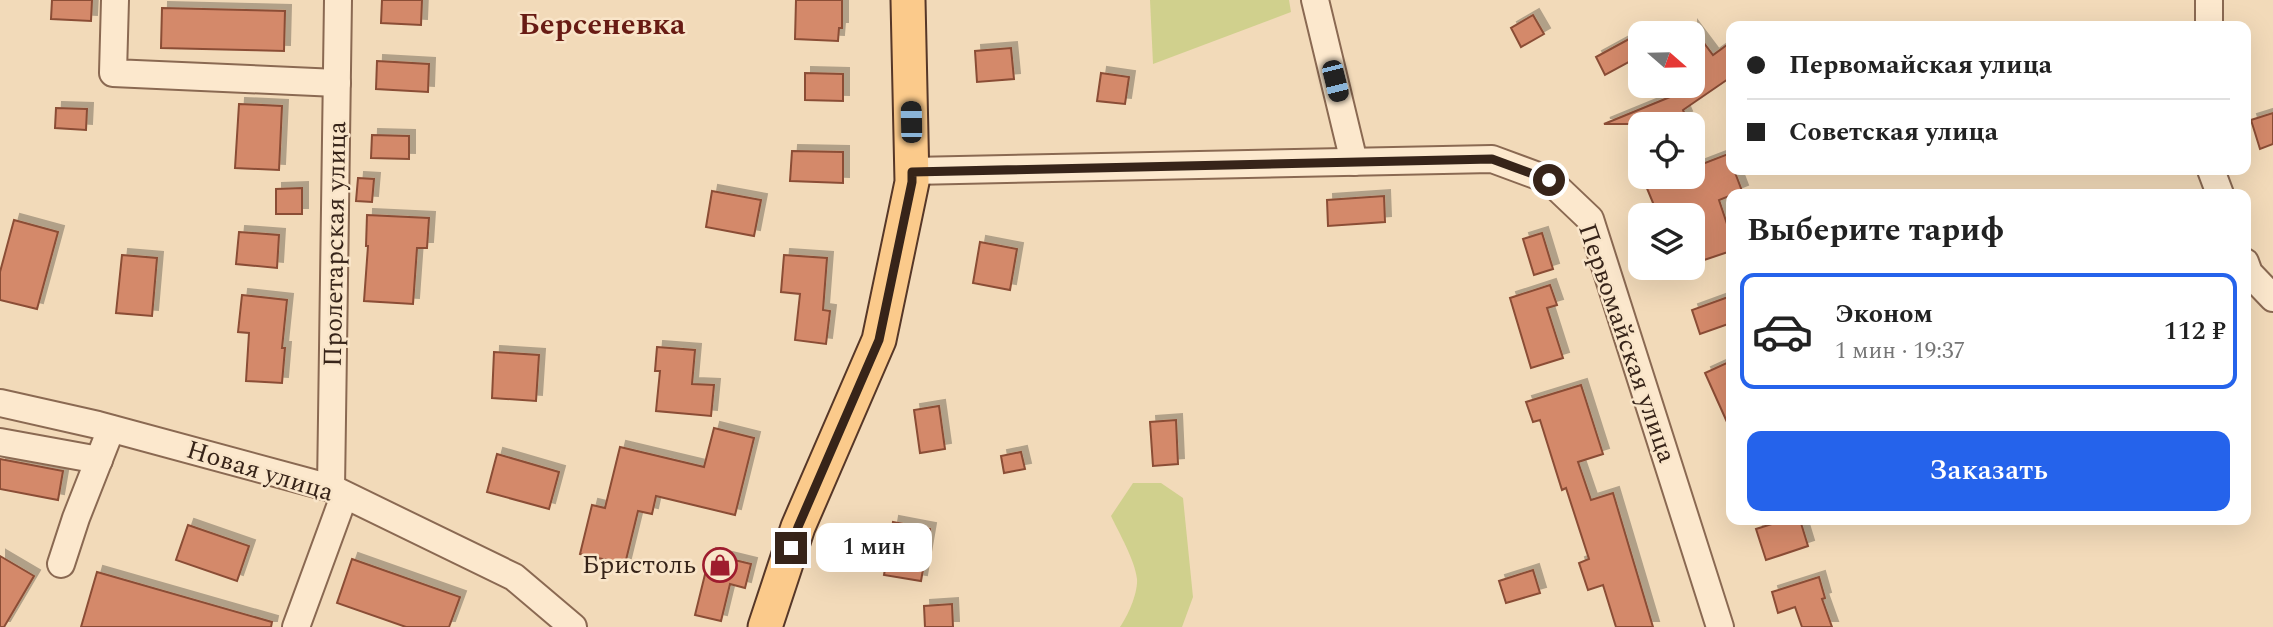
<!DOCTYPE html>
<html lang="ru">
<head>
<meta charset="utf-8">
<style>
	:root { --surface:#fff; --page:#f2f2f2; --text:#222; --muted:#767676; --line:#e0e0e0; --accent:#2563eb }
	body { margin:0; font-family:Spectral,serif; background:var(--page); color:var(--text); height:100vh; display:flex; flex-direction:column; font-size:26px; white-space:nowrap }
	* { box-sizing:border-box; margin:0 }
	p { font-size:23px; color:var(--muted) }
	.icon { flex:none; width:38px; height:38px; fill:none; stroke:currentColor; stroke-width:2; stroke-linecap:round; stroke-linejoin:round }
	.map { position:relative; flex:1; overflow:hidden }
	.panel { position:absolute; left:1726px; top:189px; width:525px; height:336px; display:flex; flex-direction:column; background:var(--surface); border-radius:14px; box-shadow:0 7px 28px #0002 }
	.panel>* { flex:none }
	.hud { position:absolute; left:1726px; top:21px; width:525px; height:154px; border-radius:14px; box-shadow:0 7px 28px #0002; display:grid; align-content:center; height:154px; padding:0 21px; background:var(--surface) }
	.needle { width:46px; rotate:110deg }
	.controls { position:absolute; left:1628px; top:21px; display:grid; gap:14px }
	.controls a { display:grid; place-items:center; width:77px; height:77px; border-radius:14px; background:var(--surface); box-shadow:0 7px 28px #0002; font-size:35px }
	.end { position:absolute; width:32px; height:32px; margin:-16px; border:9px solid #372419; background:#fff; box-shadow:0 0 0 4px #fff }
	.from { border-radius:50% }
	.bubble { position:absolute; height:49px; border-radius:14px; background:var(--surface); box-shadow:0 7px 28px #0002; font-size:23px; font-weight:600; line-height:49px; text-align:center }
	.car { position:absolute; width:21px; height:42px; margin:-21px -10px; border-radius:9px; box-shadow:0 0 5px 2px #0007; background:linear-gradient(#222 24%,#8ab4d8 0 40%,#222 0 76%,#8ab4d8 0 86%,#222 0) }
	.hud b { display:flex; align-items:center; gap:24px; height:66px; font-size:26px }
	.hud b+b { border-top:2px solid var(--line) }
	.hud i { width:18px; height:18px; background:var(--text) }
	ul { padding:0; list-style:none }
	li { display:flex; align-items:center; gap:21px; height:116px; margin:0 14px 10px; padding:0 7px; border:4px solid var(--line); border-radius:14px }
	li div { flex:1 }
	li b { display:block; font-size:26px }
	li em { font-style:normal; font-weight:600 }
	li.current { border-color:var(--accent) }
	li>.icon { width:63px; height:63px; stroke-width:1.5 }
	h2 { padding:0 21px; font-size:32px; line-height:84px }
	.primary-button { display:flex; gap:14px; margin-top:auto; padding:14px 21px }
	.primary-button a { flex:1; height:80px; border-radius:14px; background:var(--accent); color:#fff; font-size:28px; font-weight:600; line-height:80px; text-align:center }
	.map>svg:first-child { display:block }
</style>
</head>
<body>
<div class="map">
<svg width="2273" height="627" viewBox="0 0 2273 627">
	<defs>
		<filter id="shadow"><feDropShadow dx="6" dy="-6" stdDeviation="0" flood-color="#0004"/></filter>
	</defs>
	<rect width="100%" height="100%" fill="#f2dab9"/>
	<g fill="#d0d08d">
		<path d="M 1150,0 L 1289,0 L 1291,12 L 1153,64 Z"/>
		<path d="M 1133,483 L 1161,483 L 1183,498 L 1193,597 L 1182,627 L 1120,627 C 1128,616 1138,593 1137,579 C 1135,560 1119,533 1111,516 Z"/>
	</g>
	<g fill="#d4896b" stroke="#8b4d36" stroke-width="2" filter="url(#shadow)">
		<path d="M 52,0 L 92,0 L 91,21 L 51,19 Z"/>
		<path d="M 382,0 L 422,0 L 421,25 L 381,23 Z"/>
		<path d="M 796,0 L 842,0 L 842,28 L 839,28 L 838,41 L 795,39 Z"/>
		<path d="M 162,8 L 285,11 L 284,51 L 161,48 Z"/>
		<path d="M 1533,15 L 1544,34 L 1521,47 L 1511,28 Z"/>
		<path d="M 1692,27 L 1713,55 L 1731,42 L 1731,77 L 1683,110 L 1686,117 L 1667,124 L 1604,124 L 1692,88 Z"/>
		<path d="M 1640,33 L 1640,56 L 1605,75 L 1596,57 Z"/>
		<path d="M 1011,48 L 1014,79 L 977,82 L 975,51 Z"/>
		<path d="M 377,61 L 429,64 L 428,92 L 376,89 Z"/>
		<path d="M 805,73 L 843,74 L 843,101 L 805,100 Z"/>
		<path d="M 1101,73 L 1129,77 L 1125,104 L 1097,101 Z"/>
		<path d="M 239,104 L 282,106 L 279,170 L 235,168 Z"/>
		<path d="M 56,108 L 87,109 L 86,130 L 55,128 Z"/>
		<path d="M 2273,113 L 2273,144 L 2260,149 L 2251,120 Z"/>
		<path d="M 372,135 L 409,136 L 409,159 L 371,158 Z"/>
		<path d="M 792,151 L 843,152 L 843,183 L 790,181 Z"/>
		<path d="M 1728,154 L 1731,170 L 1734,170 L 1742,191 L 1719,200 L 1731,236 L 1731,251 L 1692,264 L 1692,215 L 1658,215 L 1646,186 L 1669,177 L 1692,177 L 1692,168 Z"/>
		<path d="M 358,178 L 374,179 L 372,202 L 356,201 Z"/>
		<path d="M 302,188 L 302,214 L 276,214 L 276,189 Z"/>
		<path d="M 712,191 L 761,200 L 754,236 L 706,227 Z"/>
		<path d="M 1384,196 L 1385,222 L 1328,226 L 1327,200 Z"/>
		<path d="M 367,215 L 429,218 L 427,248 L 417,248 L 413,304 L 364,301 L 368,246 L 366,246 Z"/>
		<path d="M 14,220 L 58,232 L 37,309 L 0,300 L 0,272 Z"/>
		<path d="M 239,232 L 279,235 L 277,268 L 236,264 Z"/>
		<path d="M 1542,233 L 1553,269 L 1534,275 L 1523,239 Z"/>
		<path d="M 980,242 L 1017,249 L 1010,290 L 973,283 Z"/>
		<path d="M 122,255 L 157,258 L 152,316 L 116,313 Z"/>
		<path d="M 784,255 L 827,258 L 823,310 L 830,311 L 826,344 L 795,340 L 800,294 L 781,292 Z"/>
		<path d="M 1550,285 L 1557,305 L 1547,308 L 1563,358 L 1531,368 L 1510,298 Z"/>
		<path d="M 242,295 L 287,300 L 282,348 L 285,348 L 282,383 L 246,381 L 249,333 L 238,332 Z"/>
		<path d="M 1731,296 L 1731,323 L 1700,334 L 1692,310 Z"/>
		<path d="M 657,347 L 695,350 L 692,384 L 714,385 L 711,416 L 656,411 L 660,371 L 655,371 Z"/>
		<path d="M 494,352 L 539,355 L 536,401 L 492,398 Z"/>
		<path d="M 1731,361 L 1731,431 L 1705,373 Z"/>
		<path d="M 1581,385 L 1603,454 L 1578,462 L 1591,500 L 1613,493 L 1653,627 L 1616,627 L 1603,585 L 1588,590 L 1579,563 L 1589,559 L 1566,488 L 1562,490 L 1540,420 L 1533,422 L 1526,402 Z"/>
		<path d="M 939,406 L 945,449 L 920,453 L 914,410 Z"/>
		<path d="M 1176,420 L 1178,464 L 1153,466 L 1150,422 Z"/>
		<path d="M 714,428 L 754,438 L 735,515 L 656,496 L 652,514 L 638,511 L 625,564 L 580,554 L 592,505 L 605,508 L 620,447 L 704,467 Z"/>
		<path d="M 1021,452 L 1025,469 L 1004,473 L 1001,456 Z"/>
		<path d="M 497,454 L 559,472 L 549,509 L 487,492 Z"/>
		<path d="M 0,459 L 63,471 L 58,500 L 0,489 Z"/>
		<path d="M 1785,520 L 1800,520 L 1808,546 L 1766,560 L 1756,529 Z"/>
		<path d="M 893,522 L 930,529 L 921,581 L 884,575 Z"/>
		<path d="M 188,525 L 249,546 L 237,581 L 176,560 Z"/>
		<path d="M 710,554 L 751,564 L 745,588 L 730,584 L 721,621 L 695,615 Z"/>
		<path d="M 0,556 L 34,576 L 4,627 L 0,627 Z"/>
		<path d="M 352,559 L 460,597 L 449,627 L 406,627 L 337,603 Z"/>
		<path d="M 1533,570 L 1540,593 L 1506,603 L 1499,581 Z"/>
		<path d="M 97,572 L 272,622 L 271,627 L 81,627 Z"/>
		<path d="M 1819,577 L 1825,598 L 1822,599 L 1832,627 L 1802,627 L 1795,607 L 1778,613 L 1772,592 Z"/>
		<path d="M 952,604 L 953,627 L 925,627 L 924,606 Z"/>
	</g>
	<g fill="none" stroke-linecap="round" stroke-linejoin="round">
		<g stroke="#8a6952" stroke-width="30">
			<g id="minor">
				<path d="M 115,0 L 113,73 L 337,83"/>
				<path d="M 1315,0 L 1354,162"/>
				<path d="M 2209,0 L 2209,26"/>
				<path d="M 2211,170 L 2220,194"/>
				<path d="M 912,171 L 1492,159 L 1549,180 L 1590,219 L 1720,627"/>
				<path d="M 2245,262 L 2249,273 L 2273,298"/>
				<path d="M 0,403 L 98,425 L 331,488 L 514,577 L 573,627"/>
				<path d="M 0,442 L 99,460"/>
				<path d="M 331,488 L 338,0"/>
				<path d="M 61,564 L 76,518 L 111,429"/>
				<path d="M 296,627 L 344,496"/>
			</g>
		</g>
		<g stroke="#563728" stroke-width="37">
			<path id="major" d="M 765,627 L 798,527 L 879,340 L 912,182 L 908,0"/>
		</g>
		<use href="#minor" stroke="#fce8cd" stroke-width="26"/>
		<use href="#major" stroke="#fbca8b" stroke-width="33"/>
	</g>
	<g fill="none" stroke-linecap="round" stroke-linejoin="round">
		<path stroke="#372419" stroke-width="9" d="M 791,548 L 798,527 L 879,340 L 912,182 L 912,172 L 1492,159 L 1549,180"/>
	</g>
	<defs>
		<g id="shop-ring" transform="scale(1.75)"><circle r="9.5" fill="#f9e5c9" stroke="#9e1c2e" stroke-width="1.5"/><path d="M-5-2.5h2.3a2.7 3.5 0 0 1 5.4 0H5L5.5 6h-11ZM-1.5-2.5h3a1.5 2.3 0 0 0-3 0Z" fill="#9e1c2e"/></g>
	</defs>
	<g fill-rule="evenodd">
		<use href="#shop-ring" x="720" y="565"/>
	</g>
	<g text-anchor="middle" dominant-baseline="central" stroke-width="5" stroke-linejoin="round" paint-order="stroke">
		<g font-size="26" fill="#372419" stroke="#f9e5c9">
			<text transform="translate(335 244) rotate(-89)">Пролетарская улица</text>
			<text transform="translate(1627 343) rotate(71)">Первомайская улица</text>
			<text transform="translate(260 471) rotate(17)">Новая улица</text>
		</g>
		<g font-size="26" fill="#372419" stroke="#f9e5c9" text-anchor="end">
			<text x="696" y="565">Бристоль</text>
		</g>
		<g font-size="30" font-weight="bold" fill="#681b14" stroke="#f9e5c9">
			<text x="602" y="25">Берсеневка</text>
		</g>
	</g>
</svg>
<div class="controls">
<a><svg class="needle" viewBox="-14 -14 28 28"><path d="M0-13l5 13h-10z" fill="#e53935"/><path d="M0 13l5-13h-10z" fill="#767676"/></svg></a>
<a><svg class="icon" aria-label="locate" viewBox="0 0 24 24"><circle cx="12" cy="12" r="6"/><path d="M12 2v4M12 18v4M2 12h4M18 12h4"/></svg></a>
<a><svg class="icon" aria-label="layers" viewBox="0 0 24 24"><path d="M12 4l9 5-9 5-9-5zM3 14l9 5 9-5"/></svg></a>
</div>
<i class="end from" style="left:1549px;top:180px"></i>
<i class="end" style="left:791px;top:548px"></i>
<div class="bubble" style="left:816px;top:523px;width:116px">1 мин</div>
<i class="car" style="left:1335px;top:81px;rotate:166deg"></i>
<i class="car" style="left:911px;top:122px;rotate:359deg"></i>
<div class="hud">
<b><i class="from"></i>Первомайская улица</b>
<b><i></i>Советская улица</b>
</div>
<section class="panel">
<h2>Выберите тариф</h2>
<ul>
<li class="current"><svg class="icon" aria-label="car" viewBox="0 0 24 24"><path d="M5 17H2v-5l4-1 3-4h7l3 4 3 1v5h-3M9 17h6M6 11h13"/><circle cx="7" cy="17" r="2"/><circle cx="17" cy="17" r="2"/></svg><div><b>Эконом</b><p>1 мин · 19:37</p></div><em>112 ₽</em></li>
</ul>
<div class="primary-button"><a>Заказать</a></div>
</section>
</div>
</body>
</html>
